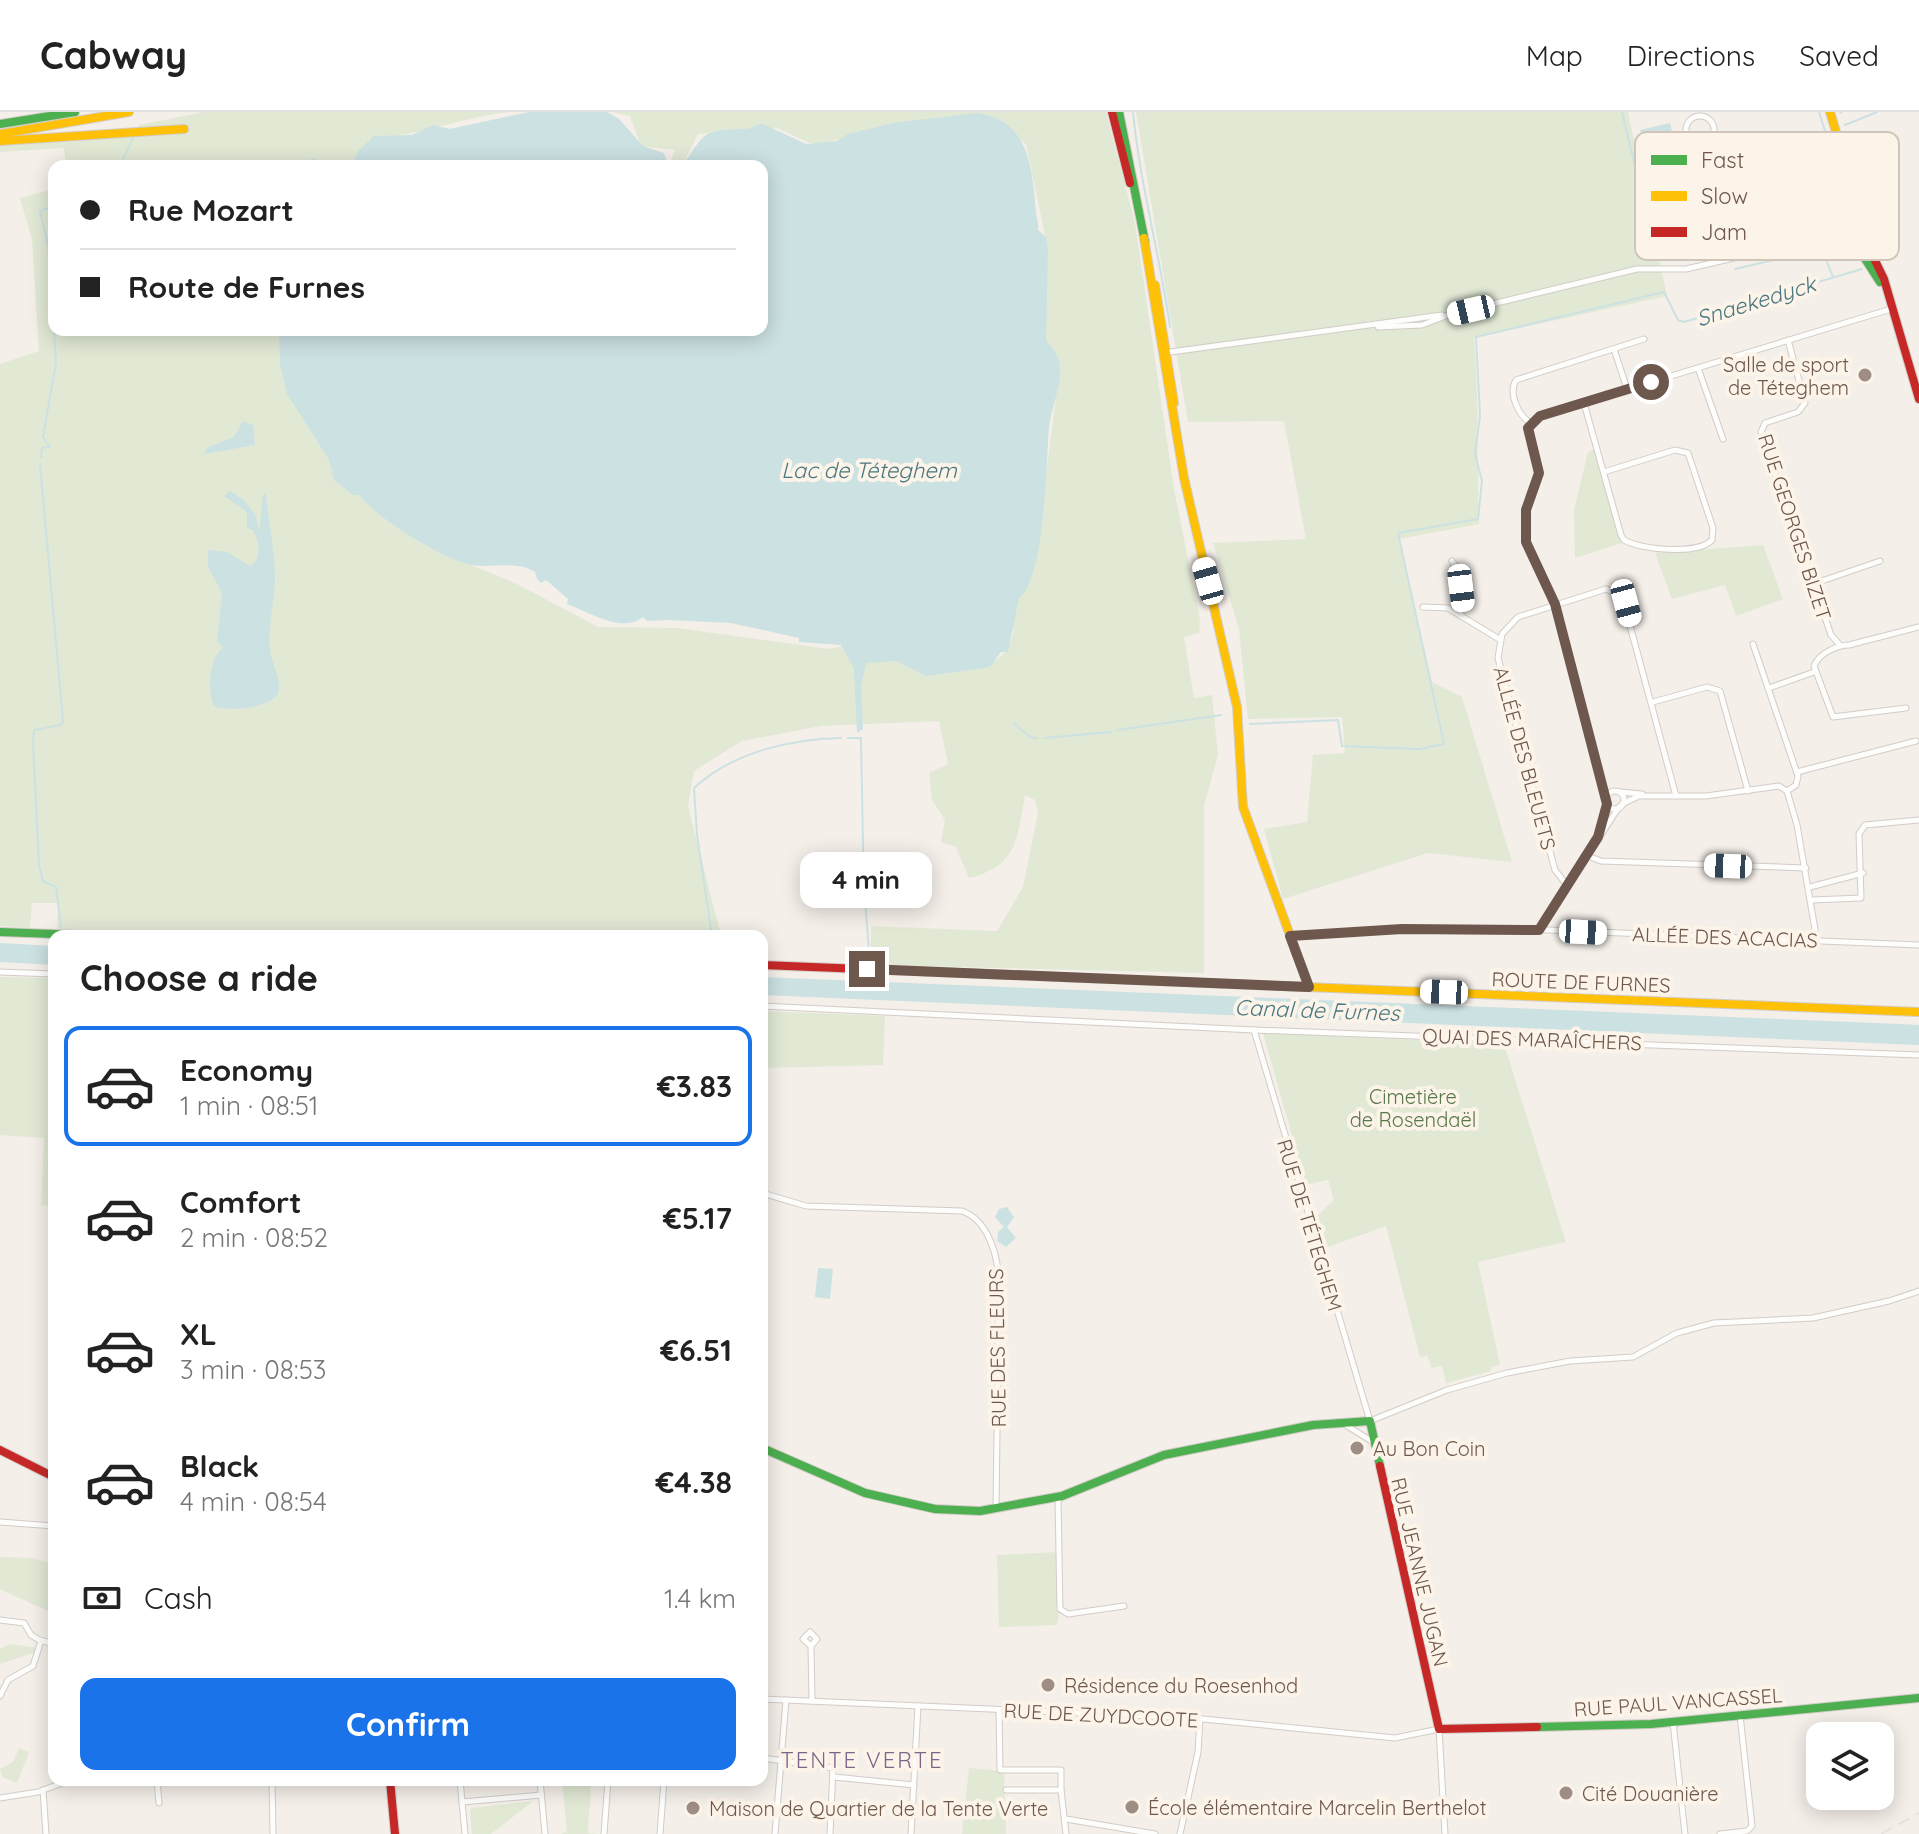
<!DOCTYPE html>
<html lang="en">
<head>
<meta charset="utf-8">
<style>
	:root { --surface:#fff; --page:#f6f6f6; --text:#222; --muted:#767676; --line:#e0e0e0; --accent:#1a73e8 }
	body { margin:0; font-family:Quicksand,sans-serif; background:var(--page); color:var(--text); height:100vh; display:flex; flex-direction:column; font-size:30px; white-space:nowrap }
	* { box-sizing:border-box; margin:0 }
	p { font-size:26px; color:var(--muted) }
	.icon { flex:none; width:44px; height:44px; fill:none; stroke:currentColor; stroke-width:2; stroke-linecap:round; stroke-linejoin:round }
	.map { position:relative; flex:1; overflow:hidden }
	.panel { position:absolute; left:48px; top:818px; width:720px; height:856px; display:flex; flex-direction:column; background:var(--surface); border-radius:16px; box-shadow:0 4px 20px #0003 }
	.panel>* { flex:none }
	.hud { position:absolute; left:48px; top:48px; width:720px; height:176px; border-radius:16px; box-shadow:0 4px 20px #0003; display:grid; align-content:center; height:176px; padding:0 32px; background:var(--surface) }
	.fabs { position:absolute; left:1806px; top:1610px; display:grid; gap:16px }
	.fabs a { display:grid; place-items:center; width:88px; height:88px; border-radius:16px; background:var(--surface); box-shadow:0 4px 20px #0003; font-size:40px }
	.end { position:absolute; width:36px; height:36px; margin:-18px; border:10px solid #6e584d; background:#fff; box-shadow:0 0 0 4px #fff }
	.from { border-radius:50% }
	.bubble { position:absolute; height:56px; border-radius:16px; background:var(--surface); box-shadow:0 4px 20px #0003; font-size:26px; font-weight:700; line-height:56px; text-align:center }
	.car { position:absolute; width:24px; height:48px; margin:-24px -12px; border-radius:10px; box-shadow:0 0 6px 2px #0007; background:linear-gradient(#fff 24%,#345 0 40%,#fff 0 76%,#345 0 86%,#fff 0) }
	.hud b { display:flex; align-items:center; gap:28px; height:76px; font-size:30px }
	.hud b+b { border-top:2px solid var(--line) }
	.hud i { width:20px; height:20px; background:var(--text) }
	ul { padding:0; list-style:none }
	li { display:flex; align-items:center; gap:24px; height:120px; margin:0 16px 12px; padding:0 16px; border:4px solid transparent; border-radius:16px }
	li div { flex:1 }
	li b { display:block; font-size:30px }
	li em { font-style:normal; font-weight:700 }
	li.active { border-color:var(--accent) }
	li>.icon { width:72px; height:72px; stroke-width:1.5 }
	h2 { padding:0 32px; font-size:36px; line-height:96px }
	.pay { display:flex; align-items:center; gap:20px; height:88px; padding:0 32px; font-size:30px }
	.pay p { margin-inline-start:auto }
	.primary-button { display:flex; gap:16px; margin-top:auto; padding:16px 32px }
	.primary-button a { flex:1; height:92px; border-radius:16px; background:var(--accent); color:#fff; font-size:32px; font-weight:700; line-height:92px; text-align:center }
	header { display:flex; align-items:center; gap:48px; box-sizing:border-box; height:112px; padding:0 40px; background:var(--surface); border-bottom:2px solid var(--line) }
	header strong { font-size:38px }
	nav { display:flex; gap:44px; margin-inline-start:auto; font-size:28px }
	.map>svg:first-child { display:block }
</style>
</head>
<body>
<header>
<strong>Cabway</strong>
<nav><a>Map</a><a>Directions</a><a>Saved</a></nav>
</header>
<div class="map">
<svg width="1919" height="1722" viewBox="0 0 1919 1722">
	<rect width="100%" height="100%" fill="#f4efe9"/>
	<g fill="#e1e9d5">
		<path d="M 204,0 L 511,0 C 462,5 418,24 369,28 L 357,54 L 66,54 L 64,36 L 0,40 L 0,33 L 132,22 L 139,13 Z"/>
		<path d="M 612,0 L 1106,0 L 1135,111 L 1174,377 L 1200,508 L 1199,521 L 1184,525 L 1194,586 L 1212,583 L 1218,643 L 1204,694 L 1204,861 L 871,853 L 871,814 L 997,819 L 1023,775 L 1038,701 L 1035,688 L 1025,683 C 1017,726 1018,754 969,766 L 956,735 L 941,730 L 945,708 L 932,688 L 929,661 L 948,652 L 939,609 L 821,614 L 742,629 L 694,659 L 688,694 L 721,824 L 263,824 L 57,817 L 58,791 L 32,791 L 30,816 L 0,814 L 0,252 L 39,239 L 32,128 L 20,86 L 54,77 L 54,218 L 286,218 L 395,413 L 428,435 L 517,472 L 598,515 L 677,516 L 829,537 L 849,533 L 984,554 C 1005,545 1009,538 1014,517 L 980,485 L 1036,442 L 1059,260 L 1042,234 L 1048,138 L 1026,32 L 985,3 L 906,13 L 814,33 L 777,16 L 698,22 L 682,54 L 669,54 L 675,38 L 641,34 L 630,4 Z"/>
		<path d="M 1136,0 L 1628,0 L 1667,184 L 1474,226 C 1479,289 1477,350 1479,412 L 1399,427 L 1432,570 L 1462,585 L 1512,750 L 1428,741 L 1283,787 L 1264,717 L 1307,710 L 1313,643 L 1345,641 L 1342,605 L 1248,607 L 1239,517 L 1213,431 L 1306,427 L 1284,309 L 1188,310 Z"/>
		<path d="M 1596,337 L 1622,431 L 1575,446 L 1574,398 L 1588,340 Z"/>
		<path d="M 1763,433 L 1783,487 L 1736,504 L 1725,473 L 1672,487 L 1655,441 Z"/>
		<path d="M 0,865 L 54,866 L 54,1095 L 41,1093 L 44,1026 L 0,1023 Z"/>
		<path d="M 762,899 L 885,904 L 883,953 L 762,956 Z"/>
		<path d="M 1263,921 L 1504,932 L 1566,1130 L 1478,1150 L 1500,1253 L 1491,1255 L 1491,1259 L 1446,1271 L 1442,1254 L 1432,1256 L 1427,1244 L 1420,1245 L 1386,1114 L 1325,1136 L 1316,1105 L 1334,1088 L 1328,1068 L 1306,1073 Z"/>
		<path d="M 1060,1440 L 1063,1478 L 1057,1513 L 999,1515 L 997,1443 Z"/>
		<path d="M 0,1445 L 32,1446 L 54,1452 L 54,1502 L 0,1477 Z"/>
		<path d="M 10,1532 L 37,1536 L 33,1541 L 0,1552 L 0,1537 Z"/>
		<path d="M 19,1636 L 29,1640 L 17,1671 L 2,1665 L 0,1657 L 13,1650 Z"/>
		<path d="M 969,1656 L 1004,1659 L 1006,1722 L 962,1722 Z"/>
		<path d="M 562,1668 L 590,1668 C 592,1688 588,1702 588,1721 L 599,1722 L 560,1722 L 567,1720 Z"/>
		<path d="M 533,1689 L 491,1722 L 472,1722 L 470,1699 L 472,1696 Z"/>
	</g>
	<g fill="#cce1e2">
		<path d="M 529,0 L 607,0 L 619,7 L 643,34 L 664,41 L 669,54 L 350,54 L 359,38 L 374,24 L 412,23 L 433,13 L 450,17 Z"/>
		<path d="M 977,1 C 1030,8 1032,57 1036,99 C 1036,107 1039,110 1038,118 L 1046,125 L 1048,137 L 1046,228 C 1050,235 1057,240 1059,249 C 1064,270 1051,295 1049,316 C 1046,350 1045,467 1019,486 L 1008,540 L 1001,540 L 990,555 L 926,564 L 896,549 L 866,551 L 861,575 L 863,617 L 857,621 L 854,556 L 841,533 L 799,530 L 799,526 L 731,511 L 668,508 L 647,509 L 643,505 C 622,522 589,500 567,492 L 568,487 L 546,468 L 541,471 L 537,467 L 535,460 L 527,456 C 508,450 490,456 472,453 C 443,448 377,406 359,383 L 353,383 L 334,368 L 329,348 L 287,282 L 280,252 L 279,218 L 762,218 L 762,54 L 682,54 C 706,21 700,18 744,17 C 752,17 755,12 763,12 L 806,32 L 837,29 L 848,22 L 893,11 Z"/>
		<path d="M 1670,11 L 1677,39 L 1647,46 L 1640,18 Z"/>
		<path d="M 243,309 L 253,313 L 255,333 L 204,342 L 207,336 L 234,325 Z"/>
		<path d="M 230,379 L 244,388 L 256,404 L 259,421 L 263,383 L 266,381 C 268,410 278,453 274,481 C 272,499 268,517 270,536 C 270,550 285,573 277,583 C 268,596 227,600 213,594 C 208,574 208,550 223,535 L 217,530 L 222,481 L 208,455 L 208,438 L 227,440 L 250,454 C 263,446 259,430 253,418 L 247,416 L 247,400 L 224,384 Z"/>
		<path d="M 0,831 L 54,834 L 54,853 L 0,850 Z"/>
		<path d="M 762,865 L 1899,912 L 1919,913 L 1919,933 L 762,883 Z"/>
		<path d="M 1007,1095 L 1014,1105 L 1007,1115 L 1016,1126 L 1006,1135 L 997,1129 L 998,1120 L 1004,1115 L 995,1105 L 999,1097 Z"/>
		<path d="M 818,1156 L 833,1157 L 830,1187 L 815,1185 Z"/>
	</g>
	<g fill="none" stroke-linecap="round" stroke-linejoin="round">
		<g stroke="#cce1e2" stroke-width="2">
			<path d="M 1133,0 C 1140,73 1160,143 1170,215"/>
			<path d="M 1622,0 L 1657,146"/>
			<path d="M 1819,0 L 1838,60 L 1834,86 L 1824,91"/>
			<path d="M 1840,0 L 1841,1"/>
			<path d="M 1845,13 L 1877,0"/>
			<path d="M 120,54 L 133,26"/>
			<path d="M 299,54 L 315,47"/>
			<path d="M 54,94 L 40,99 L 48,133 L 54,207"/>
			<path d="M 1807,124 L 1811,117"/>
			<path d="M 1735,157 L 1803,141 L 1825,145 L 1833,165"/>
			<path d="M 41,345 L 42,336 L 50,335 L 43,325 L 56,251 L 54,218"/>
			<path d="M 40,352 L 63,609 L 61,613 L 34,618 L 33,630 L 39,753 L 43,769 L 56,775 L 61,816"/>
			<path d="M 1014,611 L 1030,625 L 1037,626"/>
			<path d="M 1250,612 L 1338,608 L 1342,634 L 1419,637 L 1444,632 L 1398,421 L 1478,407 L 1482,369 L 1475,342 L 1480,304 L 1476,225 L 1664,180 L 1678,208 L 1684,210 L 1862,157"/>
			<path d="M 1118,618 L 1221,603"/>
			<path d="M 848,626 L 861,626 L 864,782"/>
			<path d="M 1044,626 L 1111,620"/>
			<path d="M 865,789 L 870,851"/>
			<path d="M 712,824 L 697,723 L 694,676 C 733,640 791,627 841,626"/>
		</g>
		<g stroke="#d3ccc7" stroke-width="7">
			<g id="street">
				<circle cx="1700" cy="18" r="14"/>
				<path d="M 1713,23 L 1824,104"/>
				<path d="M 1697,91 L 1754,77 L 1772,65"/>
				<path d="M 1804,132 L 1830,136"/>
				<path d="M 1378,215 L 1422,213 L 1451,202 L 1637,157 L 1686,157 L 1795,132 L 1812,125 L 1820,115"/>
				<path d="M 1788,228 L 1805,291 L 1798,300 L 1765,311 L 1761,320 L 1831,523 L 1839,532"/>
				<path d="M 1614,237 L 1627,277"/>
				<path d="M 1163,241 L 1442,203"/>
				<path d="M 1698,256 L 1723,327"/>
				<path d="M 1584,291 L 1621,423 L 1624,428 C 1641,438 1698,443 1712,428 L 1713,416 L 1688,341 L 1675,338 L 1604,360"/>
				<path d="M 1530,311 C 1518,302 1508,282 1516,268 L 1644,227"/>
				<path d="M 1452,449 L 1459,459 L 1461,502"/>
				<path d="M 1813,472 L 1880,449"/>
				<path d="M 1423,495 L 1448,496 L 1499,527"/>
				<path d="M 1753,532 L 1798,664 L 1796,673 L 1787,679"/>
				<path d="M 1769,576 L 1814,560"/>
				<path d="M 1653,590 L 1707,575 L 1720,579 L 1748,679"/>
				<path d="M 1906,596 L 1833,605 L 1814,554 C 1819,541 1838,533 1849,533 L 1919,515"/>
				<path d="M 1797,660 L 1916,629"/>
				<path d="M 1787,679 L 1797,713 L 1817,829"/>
				<circle cx="1615" cy="688" r="9"/>
				<path d="M 1620,680 L 1642,682"/>
				<path d="M 1606,687 L 1555,492 L 1526,430 L 1525,402 L 1539,361 L 1529,313 L 1540,304 L 1891,197"/>
				<path d="M 1622,692 L 1639,684 L 1706,684 L 1779,674 L 1787,679"/>
				<path d="M 1602,717 L 1607,692"/>
				<path d="M 1585,743 L 1601,749 L 1806,756"/>
				<path d="M 1566,772 L 1555,758 L 1498,546 L 1502,522 L 1518,505 L 1606,477 L 1622,484 L 1676,684"/>
				<path d="M 1810,775 L 1863,761"/>
				<path d="M 1812,788 L 1861,786 L 1859,722 L 1865,713 L 1919,708"/>
				<path d="M 1539,818 L 1619,695"/>
				<path d="M 1290,824 L 1402,817 L 1522,817 L 1919,833"/>
				<path d="M 0,860 L 54,862"/>
				<path d="M 762,894 L 1254,918 L 1919,943"/>
				<path d="M 1254,918 L 1370,1309 L 1447,1278 L 1507,1261 L 1570,1249 L 1633,1245 L 1677,1221 L 1714,1211 L 1813,1206 L 1889,1189 L 1919,1179"/>
				<path d="M 762,1081 L 806,1094 L 962,1099 C 988,1108 997,1142 999,1167 L 996,1397"/>
				<path d="M 1344,1312 L 1373,1330"/>
				<path d="M 1058,1386 L 1060,1497 L 1068,1502 L 1124,1494"/>
				<path d="M 0,1410 L 54,1414"/>
				<path d="M 0,1508 L 24,1511 L 31,1523 L 41,1529 L 33,1554 L 8,1568 L 0,1584"/>
				<path d="M 40,1528 L 54,1532"/>
				<path d="M 811,1534 L 803,1527 L 810,1520 L 817,1527 L 811,1534 L 812,1589"/>
				<path d="M 762,1587 L 1193,1606 L 1395,1626 L 1439,1617 L 1445,1722"/>
				<path d="M 999,1598 L 1000,1658 L 1061,1658 L 1061,1678"/>
				<path d="M 1673,1610 L 1685,1722"/>
				<path d="M 762,1646 L 833,1656 L 830,1722"/>
				<path d="M 834,1665 L 914,1673"/>
				<path d="M 157,1668 L 159,1691"/>
				<path d="M 272,1668 L 273,1722"/>
				<path d="M 460,1668 L 465,1722"/>
				<path d="M 540,1668 L 545,1722"/>
				<path d="M 43,1678 L 46,1722"/>
				<path d="M 1006,1678 L 1061,1678 L 1066,1722"/>
				<path d="M 0,1686 L 38,1680 L 70,1668"/>
				<path d="M 462,1690 L 541,1683"/>
				<path d="M 1066,1707 L 1155,1722"/>
				<path d="M 604,1722 L 608,1668"/>
				<path d="M 660,1722 L 664,1668"/>
				<path d="M 775,1722 L 786,1588"/>
				<path d="M 911,1722 L 918,1594"/>
				<path d="M 1180,1722 L 1198,1640 L 1200,1607"/>
				<path d="M 1720,1722 L 1747,1719 L 1752,1714 L 1740,1603"/>
			</g>
		</g>
		<g stroke="#d3ccc6" stroke-width="10">
			<g id="fast">
				<path d="M 1119,0 L 1145,130"/>
				<path d="M 0,12 L 75,0"/>
				<path d="M 1836,94 L 1845,60"/>
				<path d="M 1850,139 L 1864,145 L 1880,170"/>
				<path d="M 0,820 L 109,824"/>
				<path d="M 762,1336 L 865,1381 L 935,1397 L 980,1399 L 1062,1384 L 1164,1343 L 1313,1313 L 1370,1309 L 1380,1354"/>
				<path d="M 1537,1615 L 1651,1612 L 1919,1586"/>
			</g>
		</g>
		<g stroke="#d3ccc6" stroke-width="10">
			<g id="slow">
				<path d="M 1830,0 L 1847,56 L 1854,97"/>
				<path d="M 0,22 L 129,0"/>
				<path d="M 0,29 L 184,17"/>
				<circle cx="1843" cy="117" r="23"/>
				<path d="M 1144,126 L 1184,366 L 1237,595 L 1243,695 L 1309,875"/>
				<path d="M 1155,173 L 1174,291"/>
				<path d="M 1157,869 L 1919,900"/>
			</g>
		</g>
		<g stroke="#d3ccc6" stroke-width="10">
			<g id="jam">
				<path d="M 1112,0 L 1130,71"/>
				<path d="M 1864,126 L 1884,167 L 1919,287"/>
				<path d="M 762,853 L 1157,869"/>
				<path d="M 0,1338 L 54,1365"/>
				<path d="M 1380,1354 L 1439,1617 L 1537,1615"/>
				<path d="M 390,1668 L 395,1722"/>
			</g>
		</g>
		<use href="#street" stroke="#fdfdfc" stroke-width="5"/>
		<use href="#fast" stroke="#4caf50" stroke-width="8"/>
		<use href="#slow" stroke="#ffc107" stroke-width="8"/>
		<use href="#jam" stroke="#c62828" stroke-width="8"/>
		<path stroke="#e4e1e3" stroke-width="2" stroke-dasharray="12 8" stroke-linecap="butt" d="M 1881,1722 L 1919,1701"/>
	</g>
	<g fill="none" stroke-linecap="round" stroke-linejoin="round">
		<path stroke="#6e584d" stroke-width="10" d="M 867,857 L 1309,875 L 1290,824 L 1402,817 L 1539,818 L 1598,725 L 1607,692 L 1555,492 L 1526,430 L 1526,398 L 1539,361 L 1528,316 L 1540,304 L 1651,270"/>
	</g>
	<g fill="#9d8d84" stroke="#fcf4e9" stroke-width="3">
		<circle cx="1865" cy="263" r="8"/>
		<circle cx="1357" cy="1336" r="8"/>
		<circle cx="1048" cy="1573" r="8"/>
		<circle cx="1566" cy="1681" r="8"/>
		<circle cx="1132" cy="1695" r="8"/>
		<circle cx="693" cy="1696" r="8"/>
	</g>
	<g text-anchor="middle" dominant-baseline="central" stroke-width="8" stroke-linejoin="round" paint-order="stroke">
		<g font-size="20" fill="#6e584d" stroke="#fcf4e9" text-anchor="start">
			<text x="1849" y="252" text-anchor="end">Salle de sport<tspan x="1849" dy="23">de Téteghem</tspan></text>
			<text x="1373" y="1336">Au Bon Coin</text>
			<text x="1064" y="1573">Résidence du Roesenhod</text>
			<text x="1582" y="1681">Cité Douanière</text>
			<text x="1148" y="1695">École élémentaire Marcelin Berthelot</text>
			<text x="709" y="1696">Maison de Quartier de la Tente Verte</text>
		</g>
		<g font-size="20" fill="#6e584d" stroke="#fcf4e9">
			<text transform="translate(1795 415) rotate(72)">RUE GEORGES BIZET</text>
			<text transform="translate(1525 646) rotate(75)">ALLÉE DES BLEUETS</text>
			<text transform="translate(1725 825) rotate(2)">ALLÉE DES ACACIAS</text>
			<text transform="translate(1581 870) rotate(2)">ROUTE DE FURNES</text>
			<text transform="translate(1532 927) rotate(2)">QUAI DES MARAÎCHERS</text>
			<text transform="translate(1310 1113) rotate(73)">RUE DE TÉTEGHEM</text>
			<text transform="translate(997 1236) rotate(-91)">RUE DES FLEURS</text>
			<text transform="translate(1420 1460) rotate(77)">RUE JEANNE JUGAN</text>
			<text transform="translate(1678 1590) rotate(-4)">RUE PAUL VANCASSEL</text>
			<text transform="translate(1101 1603) rotate(3)">RUE DE ZUYDCOOTE</text>
		</g>
		<g font-size="20" fill="#58784a" stroke="#fcf4e9">
			<text x="1413" y="984">Cimetière<tspan x="1413" dy="23">de Rosendaël</tspan></text>
		</g>
		<g font-size="22" font-style="italic" fill="#4a777f" stroke="#fcf4e9">
			<text transform="translate(1756 189) rotate(-17)">Snaekedyck</text>
			<text x="869" y="358">Lac de Téteghem</text>
			<text transform="translate(1317 898) rotate(2)">Canal de Furnes</text>
		</g>
		<g font-size="22" letter-spacing="2" fill="#7c658a" stroke="#fcf4e9">
			<text x="862" y="1648">TENTE VERTE</text>
		</g>
	</g>
	<rect x="1635" y="20" width="264" height="128" rx="12" fill="#fcf4e9" stroke="#d1c5ba" stroke-width="2"/>
	<rect x="1651" y="43" width="36" height="10" fill="#4caf50"/>
	<rect x="1651" y="79" width="36" height="10" fill="#ffc107"/>
	<rect x="1651" y="115" width="36" height="10" fill="#c62828"/>
	<g font-size="22" fill="#6e584d">
		<text x="1701" y="56">Fast</text>
		<text x="1701" y="92">Slow</text>
		<text x="1701" y="128">Jam</text>
	</g>
</svg>
<div class="fabs">
<a><svg class="icon" aria-label="layers" viewBox="0 0 24 24"><path d="M12 4l9 5-9 5-9-5zM3 14l9 5 9-5"/></svg></a>
</div>
<i class="end from" style="left:1651px;top:270px"></i>
<i class="end" style="left:867px;top:857px"></i>
<div class="bubble" style="left:800px;top:740px;width:132px">4 min</div>
<i class="car" style="left:1471px;top:198px;rotate:257deg"></i>
<i class="car" style="left:1208px;top:469px;rotate:344deg"></i>
<i class="car" style="left:1461px;top:476px;rotate:173deg"></i>
<i class="car" style="left:1626px;top:491px;rotate:165deg"></i>
<i class="car" style="left:1728px;top:754px;rotate:272deg"></i>
<i class="car" style="left:1583px;top:820px;rotate:93deg"></i>
<i class="car" style="left:1444px;top:880px;rotate:272deg"></i>
<div class="hud">
<b><i class="from"></i>Rue Mozart</b>
<b><i></i>Route de Furnes</b>
</div>
<section class="panel">
<h2>Choose a ride</h2>
<ul>
<li class="active"><svg class="icon" aria-label="car" viewBox="0 0 24 24"><path d="M5 17H2v-5l4-1 3-4h7l3 4 3 1v5h-3M9 17h6M6 11h13"/><circle cx="7" cy="17" r="2"/><circle cx="17" cy="17" r="2"/></svg><div><b>Economy</b><p>1 min · 08:51</p></div><em>€3.83</em></li>
<li><svg class="icon" aria-label="car" viewBox="0 0 24 24"><path d="M5 17H2v-5l4-1 3-4h7l3 4 3 1v5h-3M9 17h6M6 11h13"/><circle cx="7" cy="17" r="2"/><circle cx="17" cy="17" r="2"/></svg><div><b>Comfort</b><p>2 min · 08:52</p></div><em>€5.17</em></li>
<li><svg class="icon" aria-label="car" viewBox="0 0 24 24"><path d="M5 17H2v-5l4-1 3-4h7l3 4 3 1v5h-3M9 17h6M6 11h13"/><circle cx="7" cy="17" r="2"/><circle cx="17" cy="17" r="2"/></svg><div><b>XL</b><p>3 min · 08:53</p></div><em>€6.51</em></li>
<li><svg class="icon" aria-label="car" viewBox="0 0 24 24"><path d="M5 17H2v-5l4-1 3-4h7l3 4 3 1v5h-3M9 17h6M6 11h13"/><circle cx="7" cy="17" r="2"/><circle cx="17" cy="17" r="2"/></svg><div><b>Black</b><p>4 min · 08:54</p></div><em>€4.38</em></li>
</ul>
<div class="pay"><svg class="icon" aria-label="cash" viewBox="0 0 24 24"><path d="M3 7h18v10H3z"/><circle cx="12" cy="12" r="2"/></svg>Cash<p>1.4 km</p></div>
<div class="primary-button"><a>Confirm</a></div>
</section>
</div>
</body>
</html>
